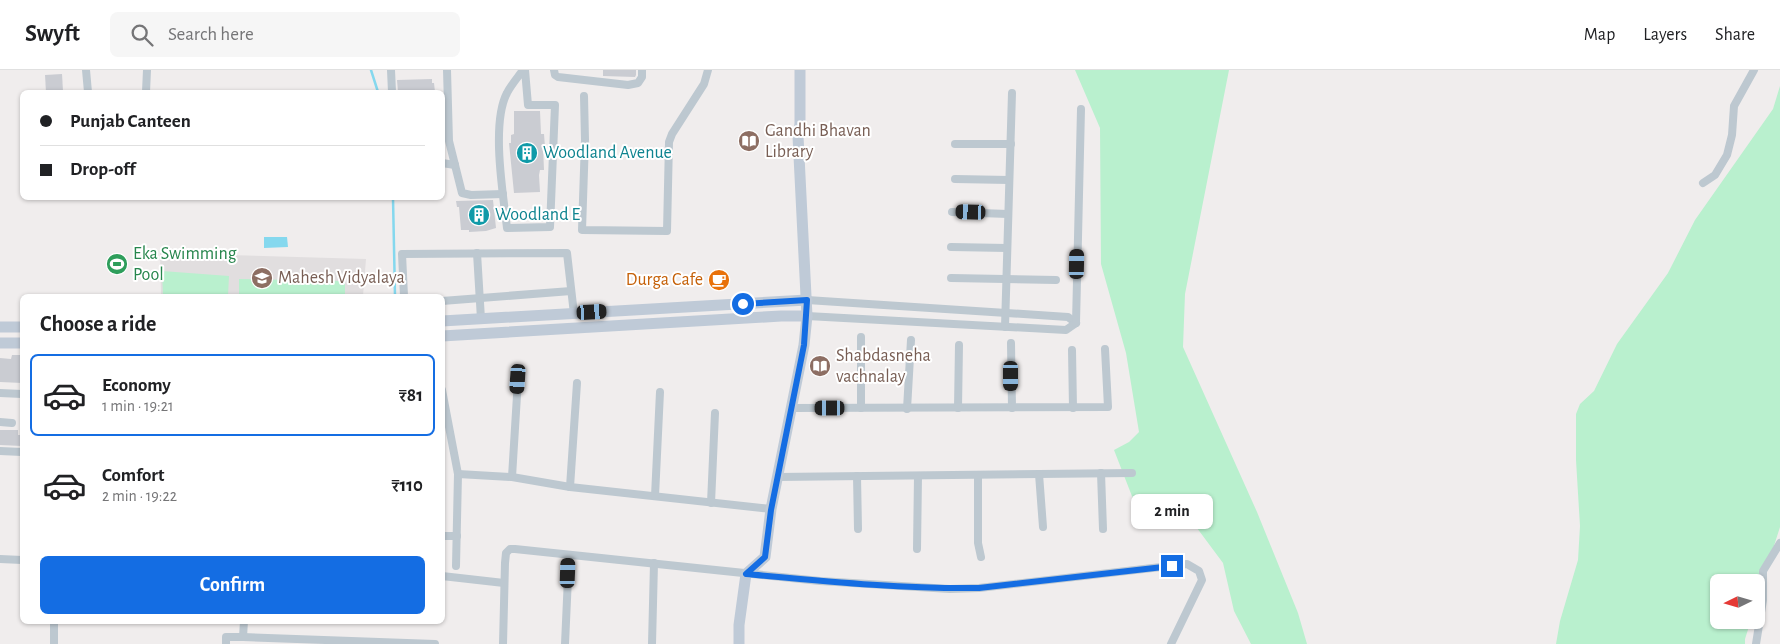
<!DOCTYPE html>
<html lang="en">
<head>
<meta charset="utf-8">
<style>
	:root { --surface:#fff; --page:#f6f6f6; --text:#202124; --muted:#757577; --line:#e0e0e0; --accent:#146de3 }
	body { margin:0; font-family:"Alegreya Sans",sans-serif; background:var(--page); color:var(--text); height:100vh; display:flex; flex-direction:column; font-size:19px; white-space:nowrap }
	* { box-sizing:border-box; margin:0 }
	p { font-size:16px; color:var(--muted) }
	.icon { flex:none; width:28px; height:28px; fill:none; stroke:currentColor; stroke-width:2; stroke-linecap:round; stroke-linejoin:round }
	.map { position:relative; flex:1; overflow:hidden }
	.panel { position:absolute; left:20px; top:224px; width:425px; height:330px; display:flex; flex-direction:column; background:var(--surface); border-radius:8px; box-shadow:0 1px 4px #0004 }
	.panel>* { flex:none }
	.hud { position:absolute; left:20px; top:20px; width:425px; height:110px; border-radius:8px; box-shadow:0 1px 4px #0004; display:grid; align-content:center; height:110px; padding:0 20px; background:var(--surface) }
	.needle { width:32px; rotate:265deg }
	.tools { position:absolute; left:1710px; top:504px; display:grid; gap:10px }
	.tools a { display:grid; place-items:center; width:55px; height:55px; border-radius:8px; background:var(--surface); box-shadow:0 1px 4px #0004; font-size:25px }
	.end { position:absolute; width:22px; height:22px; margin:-11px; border:6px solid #146de3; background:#fff; box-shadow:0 0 0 2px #fff }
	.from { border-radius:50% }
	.bubble { position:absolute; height:35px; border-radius:8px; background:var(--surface); box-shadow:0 1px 4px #0004; font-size:16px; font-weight:700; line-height:35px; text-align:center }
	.car { position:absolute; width:15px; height:30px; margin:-15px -8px; border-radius:6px; box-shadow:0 0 4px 1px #0007; background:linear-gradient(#222 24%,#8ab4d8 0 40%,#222 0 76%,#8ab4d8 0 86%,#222 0) }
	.hud b { display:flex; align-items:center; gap:18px; height:48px; font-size:19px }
	.hud b+b { border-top:1px solid var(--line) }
	.hud i { width:12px; height:12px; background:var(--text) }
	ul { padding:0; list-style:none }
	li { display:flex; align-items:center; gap:15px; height:82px; margin:0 10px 8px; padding:0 10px; border:2px solid transparent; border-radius:8px }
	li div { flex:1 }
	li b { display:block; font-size:19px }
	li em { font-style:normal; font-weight:700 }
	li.selected { border-color:var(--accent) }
	li>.icon { width:45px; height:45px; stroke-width:1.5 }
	h2 { padding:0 20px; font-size:22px; line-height:60px }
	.action { display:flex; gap:10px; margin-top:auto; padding:10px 20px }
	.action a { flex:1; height:58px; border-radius:8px; background:var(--accent); color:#fff; font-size:20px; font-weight:700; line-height:58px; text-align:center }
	header { display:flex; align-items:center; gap:30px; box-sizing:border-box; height:70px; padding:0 25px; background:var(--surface); border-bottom:1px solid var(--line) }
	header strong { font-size:24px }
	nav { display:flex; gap:28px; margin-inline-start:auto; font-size:18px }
	.search { width:350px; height:45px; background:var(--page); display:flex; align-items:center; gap:12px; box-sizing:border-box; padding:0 18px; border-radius:8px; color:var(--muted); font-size:19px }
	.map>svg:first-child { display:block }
</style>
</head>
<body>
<header>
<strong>Swyft</strong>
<div class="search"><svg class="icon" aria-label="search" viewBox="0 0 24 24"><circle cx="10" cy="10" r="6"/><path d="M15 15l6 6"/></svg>Search here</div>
<nav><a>Map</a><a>Layers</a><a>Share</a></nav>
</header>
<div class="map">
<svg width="1780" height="574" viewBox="0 0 1780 574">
	<rect width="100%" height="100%" fill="#f0eded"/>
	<path fill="#e1dedf" d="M 160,183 L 366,189 L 363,226 L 161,226 Z"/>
	<g fill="#b9f0ce">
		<path d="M 1075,0 L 1229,0 L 1185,224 L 1183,277 L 1257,442 L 1298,543 L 1307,574 L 1251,574 L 1234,541 L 1223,493 L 1194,454 L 1144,457 L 1114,380 L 1129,372 L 1139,362 L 1126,283 L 1101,194 L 1100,58 Z"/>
		<path d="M 1780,16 L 1780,457 L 1756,532 L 1756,512 L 1719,512 L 1719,550 L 1751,550 L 1745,569 L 1745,574 L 1556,574 L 1560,551 L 1578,490 L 1580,456 L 1576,390 L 1576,344 L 1580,334 L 1594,321 L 1617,274 L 1668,203 L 1695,150 L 1773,39 Z"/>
		<path d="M 162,201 L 229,206 L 228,226 L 163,226 Z"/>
		<path d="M 239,209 L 345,211 L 345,226 L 239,226 Z"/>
	</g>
	<path fill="#85d8ee" d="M 264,167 L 287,167 L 288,177 L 264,178 Z"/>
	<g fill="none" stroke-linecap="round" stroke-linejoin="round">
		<g stroke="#85d8ee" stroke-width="2.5">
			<path d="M 371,0 L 378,22"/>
			<path d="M 393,128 L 395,226"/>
		</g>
	</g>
	<g fill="#caccd2">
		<path d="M 603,0 L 636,0 L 636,5 L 635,7 L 603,6 Z"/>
		<path d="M 62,4 L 63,21 L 46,22 L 45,5 Z"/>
		<path d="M 432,9 L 432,13 L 434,13 L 435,22 L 398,22 L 397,10 Z"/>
		<path d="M 514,41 L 540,41 L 541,64 L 544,64 L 545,77 L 543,77 L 544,100 L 540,100 L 539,105 L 540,122 L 514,123 L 509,73 L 511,73 L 511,65 L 514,64 Z"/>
		<path d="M 493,130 L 496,158 L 486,161 L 469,162 L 469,160 L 461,160 L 459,137 L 457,137 L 456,131 Z"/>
		<path d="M 12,285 L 21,285 L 22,289 L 22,313 L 0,312 L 0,288 L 11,289 Z"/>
		<path d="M 0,360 L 18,360 L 18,365 L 22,365 L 22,376 L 0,375 Z"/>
	</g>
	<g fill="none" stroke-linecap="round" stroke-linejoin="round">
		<g stroke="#bdc8d0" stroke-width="8">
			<path d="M 86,0 L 88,22"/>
			<path d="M 391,0 L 392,22"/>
			<path d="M 447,0 L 449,71 L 462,123 L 471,125 L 503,124"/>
			<path d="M 523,0 C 518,7 511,15 507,23 C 491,53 503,124 507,158 L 550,157 L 555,35 L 528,35 L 525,0"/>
			<path d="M 554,0 L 555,5 L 558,7 L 628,15 L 638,13 L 642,7 L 642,0"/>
			<path d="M 146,22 L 147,0"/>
			<path d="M 584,26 L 585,70 L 582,160 L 667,161 L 669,72 L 672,64 L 704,14 L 708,0"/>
			<path d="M 955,74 L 1011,74"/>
			<path d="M 442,93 L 455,95"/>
			<path d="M 955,109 L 1009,110"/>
			<path d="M 1703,113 L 1715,105 L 1727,85 L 1732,65 L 1734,36 L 1754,0"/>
			<path d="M 952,142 L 1008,144"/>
			<path d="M 951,177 L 1007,178"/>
			<path d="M 477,183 L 481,249"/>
			<path d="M 951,208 L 1056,210"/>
			<path d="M 404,226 L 402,184 L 567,183 L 574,244"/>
			<path d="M 807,230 L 1068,247 L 1076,253"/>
			<path d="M 442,231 L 571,221"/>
			<path d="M 807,246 L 1066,260 L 1076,253"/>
			<path d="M 1076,253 L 1081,39"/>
			<path d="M 1005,257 L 1012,23"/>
			<path d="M 861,267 L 861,338"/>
			<path d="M 1011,273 L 1012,338"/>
			<path d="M 1072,280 L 1073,338"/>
			<path d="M 442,320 L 458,404 L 456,496"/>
			<path d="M 0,323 L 22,324"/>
			<path d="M 791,338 L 1108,337 L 1105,279"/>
			<path d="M 958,338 L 959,275"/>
			<path d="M 907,339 L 911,270"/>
			<path d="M 0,352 L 12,353"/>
			<path d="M 0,381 L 22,382"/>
			<path d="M 1101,403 L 1103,459"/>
			<path d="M 458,404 L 512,407 L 570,417 L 771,439"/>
			<path d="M 1039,404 L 1043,457"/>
			<path d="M 857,406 L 858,459"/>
			<path d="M 978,406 L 978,473 L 981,487"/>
			<path d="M 512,407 L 518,309"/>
			<path d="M 777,407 L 1132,403"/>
			<path d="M 570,417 L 577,313"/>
			<path d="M 655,426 L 660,322"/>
			<path d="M 711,433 L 715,343"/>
			<path d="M 442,466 L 457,466"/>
			<path d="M 917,479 L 918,406"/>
			<path d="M 0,489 L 22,490"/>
			<path d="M 442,506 L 504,513"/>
			<path d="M 54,551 L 54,574"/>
			<path d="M 243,567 L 244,551"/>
			<path d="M 226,574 L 226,567 L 243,567 L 435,574"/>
			<path d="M 503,574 L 505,493 L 506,483 L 510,479 L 515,479 L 820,511 L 950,519 L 979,518 L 1187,494 L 1199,501 L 1202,510 L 1171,574"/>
			<path d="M 565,574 L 569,485"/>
			<path d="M 652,574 L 654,493"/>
			<path d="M 1756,574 L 1763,530 L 1763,501 L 1780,473"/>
		</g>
		<g stroke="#bfcad7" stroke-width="11">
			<path d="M 442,251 L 807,230"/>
			<path d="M 0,257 L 22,257"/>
			<path d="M 442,266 L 781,246 L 807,246"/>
			<path d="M 0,273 L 22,273"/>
			<path d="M 739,574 L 739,555 L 746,504 L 765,487 L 771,439 L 804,275 L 807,246 L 798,66 L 800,54 L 800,0"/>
		</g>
	</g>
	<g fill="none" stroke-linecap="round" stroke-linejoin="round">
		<path stroke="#146de3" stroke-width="6" d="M 743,234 L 807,230 L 804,275 L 771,440 L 765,487 L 746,504 C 823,511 901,519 979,518 L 1172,496"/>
	</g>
	<defs>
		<g id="library-disc" transform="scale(1.125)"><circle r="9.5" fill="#8d6e63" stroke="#fff"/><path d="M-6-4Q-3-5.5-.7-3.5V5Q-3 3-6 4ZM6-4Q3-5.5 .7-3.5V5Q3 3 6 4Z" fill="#fff"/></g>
		<g id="building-disc" transform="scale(1.125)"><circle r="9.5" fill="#0f9aa8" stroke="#fff"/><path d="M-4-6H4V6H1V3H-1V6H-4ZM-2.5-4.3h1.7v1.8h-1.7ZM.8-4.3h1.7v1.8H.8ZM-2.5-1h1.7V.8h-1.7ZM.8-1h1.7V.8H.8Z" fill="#fff"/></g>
		<g id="stadium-disc" transform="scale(1.125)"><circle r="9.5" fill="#2e9e5b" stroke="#fff"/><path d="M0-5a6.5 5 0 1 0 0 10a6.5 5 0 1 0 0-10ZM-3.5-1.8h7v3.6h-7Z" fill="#fff"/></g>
		<g id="school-disc" transform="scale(1.125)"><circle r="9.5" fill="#8d6e63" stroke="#fff"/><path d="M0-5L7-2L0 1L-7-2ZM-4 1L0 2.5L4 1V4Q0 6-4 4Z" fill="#fff"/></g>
		<g id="cafe-disc" transform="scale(1.125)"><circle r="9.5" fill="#e8710a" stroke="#fff"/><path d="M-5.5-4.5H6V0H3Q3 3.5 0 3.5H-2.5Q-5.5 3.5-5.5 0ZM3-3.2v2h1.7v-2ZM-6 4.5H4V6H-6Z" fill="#fff"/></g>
	</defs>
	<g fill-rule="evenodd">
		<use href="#library-disc" x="749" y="71"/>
		<use href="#building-disc" x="527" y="83"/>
		<use href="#building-disc" x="479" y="145"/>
		<use href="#stadium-disc" x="117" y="194"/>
		<use href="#school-disc" x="262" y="208"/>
		<use href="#cafe-disc" x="719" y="210"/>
		<use href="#library-disc" x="820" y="296"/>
	</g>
	<g text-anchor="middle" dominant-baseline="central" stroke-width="4" stroke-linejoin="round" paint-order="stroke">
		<g font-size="18" fill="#785e54" stroke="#fff" text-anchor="start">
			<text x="765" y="61">Gandhi Bhavan<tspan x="765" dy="21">Library</tspan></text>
			<text x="278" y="208">Mahesh Vidyalaya</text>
			<text x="836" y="286">Shabdasneha<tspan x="836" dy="21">vachnalay</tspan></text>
		</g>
		<g font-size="18" fill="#0d838f" stroke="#fff" text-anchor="start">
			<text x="543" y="83">Woodland Avenue</text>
			<text x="495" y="145">Woodland E</text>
		</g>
		<g font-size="18" fill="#27864d" stroke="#fff" text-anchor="start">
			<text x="133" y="184">Eka Swimming<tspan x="133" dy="21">Pool</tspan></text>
		</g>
		<g font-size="18" fill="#c56008" stroke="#fff" text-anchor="end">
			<text x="703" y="210">Durga Cafe</text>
		</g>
	</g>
</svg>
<div class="tools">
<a><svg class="needle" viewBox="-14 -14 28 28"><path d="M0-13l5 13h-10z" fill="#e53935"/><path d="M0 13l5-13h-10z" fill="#757577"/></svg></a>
</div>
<i class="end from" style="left:743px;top:234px"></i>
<i class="end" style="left:1172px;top:496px"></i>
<div class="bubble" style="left:1131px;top:424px;width:82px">2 min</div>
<i class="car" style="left:971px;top:142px;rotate:272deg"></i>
<i class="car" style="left:1077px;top:194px;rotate:1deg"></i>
<i class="car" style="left:592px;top:242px;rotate:87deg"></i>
<i class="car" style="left:1011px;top:306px;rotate:180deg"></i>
<i class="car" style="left:518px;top:309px;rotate:184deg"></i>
<i class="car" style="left:830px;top:338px;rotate:270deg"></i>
<i class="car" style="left:568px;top:503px;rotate:2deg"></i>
<div class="hud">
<b><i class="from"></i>Punjab Canteen</b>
<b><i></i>Drop-off</b>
</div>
<section class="panel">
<h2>Choose a ride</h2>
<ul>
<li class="selected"><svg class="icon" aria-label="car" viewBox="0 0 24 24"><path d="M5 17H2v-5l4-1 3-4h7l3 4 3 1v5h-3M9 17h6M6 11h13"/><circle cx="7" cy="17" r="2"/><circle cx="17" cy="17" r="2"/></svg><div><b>Economy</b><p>1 min · 19:21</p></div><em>₹81</em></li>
<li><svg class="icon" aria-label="car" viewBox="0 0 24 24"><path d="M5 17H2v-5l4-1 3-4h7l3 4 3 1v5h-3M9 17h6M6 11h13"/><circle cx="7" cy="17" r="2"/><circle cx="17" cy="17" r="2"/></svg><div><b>Comfort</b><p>2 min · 19:22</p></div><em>₹110</em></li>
</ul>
<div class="action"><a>Confirm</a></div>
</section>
</div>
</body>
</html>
